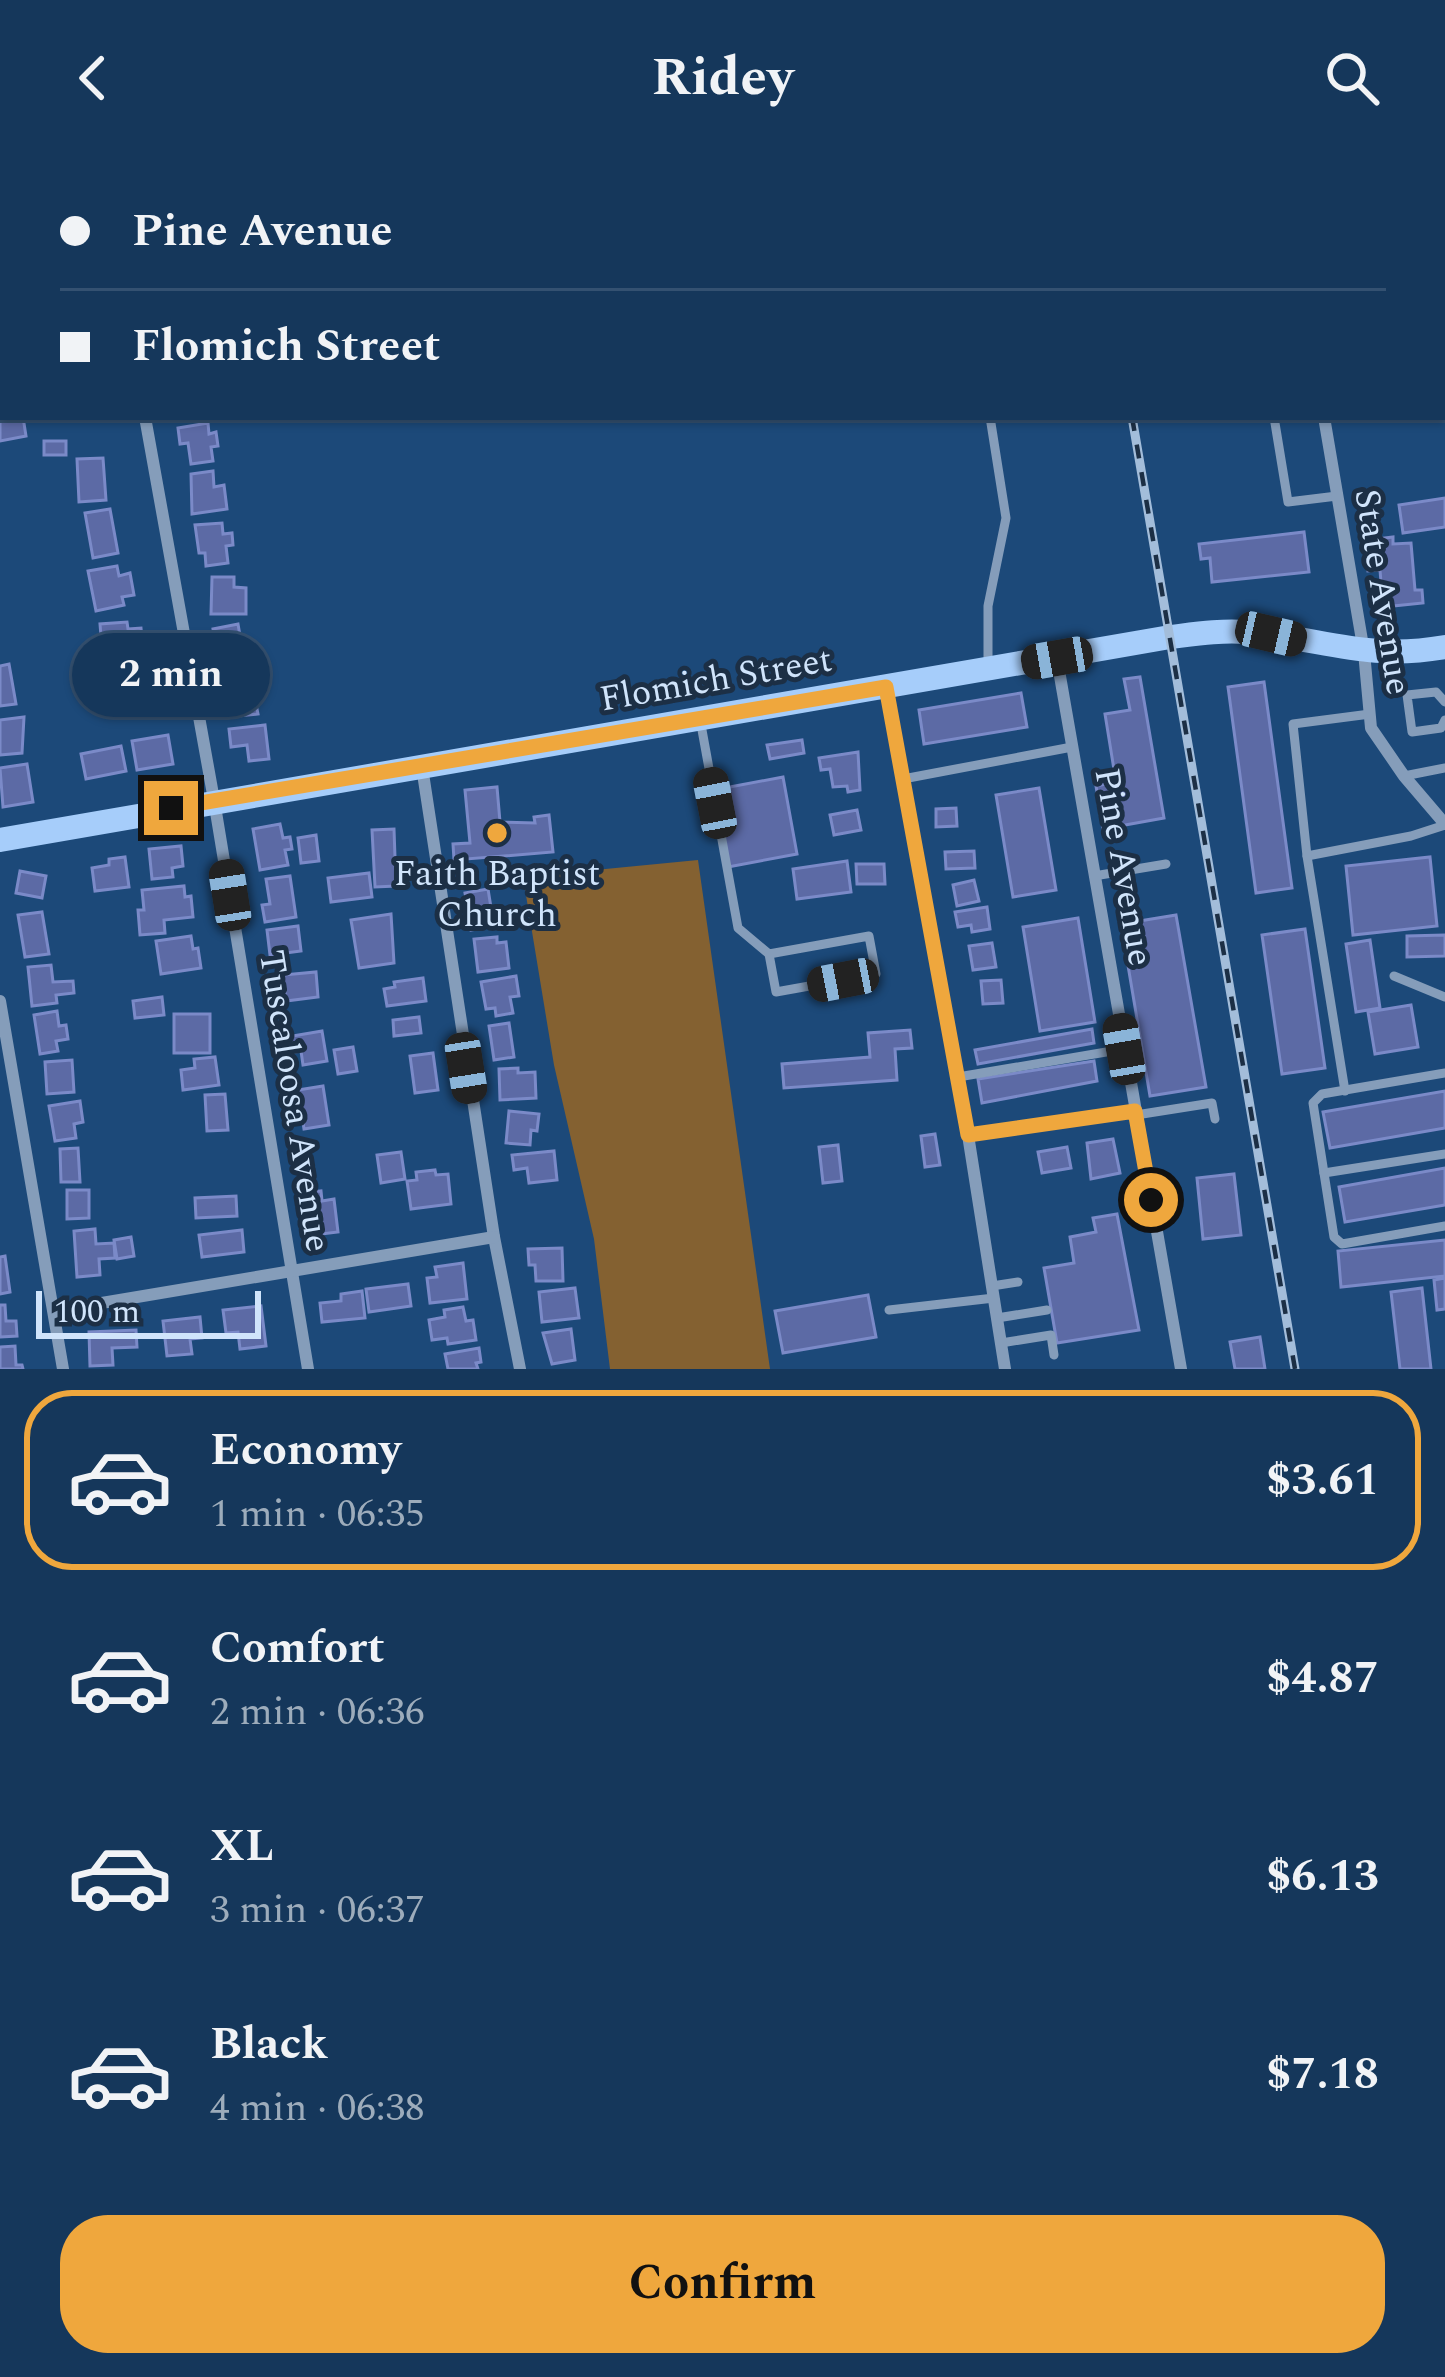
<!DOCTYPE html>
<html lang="en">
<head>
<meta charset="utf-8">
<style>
	:root { --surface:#15375b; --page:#224264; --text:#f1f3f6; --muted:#9dacbb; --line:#345171; --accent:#efa73d }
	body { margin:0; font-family:Spectral,serif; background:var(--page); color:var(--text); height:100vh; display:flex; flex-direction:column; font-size:45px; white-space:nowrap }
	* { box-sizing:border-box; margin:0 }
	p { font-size:39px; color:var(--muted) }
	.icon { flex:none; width:66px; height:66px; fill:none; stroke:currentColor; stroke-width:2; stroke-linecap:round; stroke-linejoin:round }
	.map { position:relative; height:1213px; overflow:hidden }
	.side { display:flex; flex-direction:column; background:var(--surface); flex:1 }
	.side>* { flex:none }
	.guide { position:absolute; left:0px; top:0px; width:1446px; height:264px; box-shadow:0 3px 9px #0004,0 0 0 3px var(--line); display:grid; align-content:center; height:264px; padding:0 60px; background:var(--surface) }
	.scale { position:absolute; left:36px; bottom:30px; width:225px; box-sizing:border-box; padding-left:12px; border:6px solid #d0e4fb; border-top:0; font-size:33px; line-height:42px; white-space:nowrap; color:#d0e4fb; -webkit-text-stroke:9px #1c2f45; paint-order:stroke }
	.end { position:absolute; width:54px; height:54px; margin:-27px; border:15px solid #efa73d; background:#111; box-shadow:0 0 0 6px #111 }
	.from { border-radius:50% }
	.bubble { position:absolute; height:84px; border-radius:42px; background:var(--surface); box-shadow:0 3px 9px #0004,0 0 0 3px var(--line); font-size:39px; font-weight:700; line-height:84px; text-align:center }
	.car { position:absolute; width:36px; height:72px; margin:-36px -18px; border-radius:15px; box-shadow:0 0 9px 3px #0007; background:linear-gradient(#222 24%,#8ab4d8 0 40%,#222 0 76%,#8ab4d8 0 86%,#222 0) }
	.guide b { display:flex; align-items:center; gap:42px; height:114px; font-size:45px }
	.guide b+b { border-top:3px solid var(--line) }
	.guide i { width:30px; height:30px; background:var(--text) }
	ul { padding:21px 0 0; list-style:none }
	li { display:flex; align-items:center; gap:36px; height:180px; margin:0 24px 18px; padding:0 36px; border:6px solid transparent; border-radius:48px }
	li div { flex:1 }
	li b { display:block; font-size:45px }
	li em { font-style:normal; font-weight:700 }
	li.active { border-color:var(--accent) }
	li>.icon { width:108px; height:108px; stroke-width:1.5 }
	.action { display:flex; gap:24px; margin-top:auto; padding:24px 60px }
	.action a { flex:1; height:138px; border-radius:48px; background:var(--accent); color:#111; font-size:48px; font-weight:700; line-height:138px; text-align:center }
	header { display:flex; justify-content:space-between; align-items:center; height:156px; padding:0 60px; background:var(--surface); font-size:54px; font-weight:700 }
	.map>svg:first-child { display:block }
</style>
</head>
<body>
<header><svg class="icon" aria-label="back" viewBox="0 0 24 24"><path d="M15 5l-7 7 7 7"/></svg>Ridey<svg class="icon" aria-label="search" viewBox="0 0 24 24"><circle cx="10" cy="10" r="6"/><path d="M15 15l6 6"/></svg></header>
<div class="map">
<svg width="1445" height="1213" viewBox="0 0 1445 1213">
	<rect width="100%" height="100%" fill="#1c4979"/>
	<path fill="#846131" d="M 698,704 L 770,1213 L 610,1213 L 594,1083 L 554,909 L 523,721 Z"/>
	<g fill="#5c6aa5" stroke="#7b8ac8" stroke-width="3">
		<path d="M 0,238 L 3,238 L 3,261 L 23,261 L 26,280 L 0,285 Z"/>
		<path d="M 208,267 L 209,278 L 216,276 L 218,290 L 211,291 L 213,305 L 191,308 L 188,287 L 180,288 L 178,272 Z"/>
		<rect x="44" y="285" width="22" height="14"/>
		<path d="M 103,302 L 106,344 L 79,346 L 77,303 Z"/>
		<path d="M 213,315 L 214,331 L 224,329 L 227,353 L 192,358 L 191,318 Z"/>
		<path d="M 1445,342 L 1445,371 L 1403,377 L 1399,349 Z"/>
		<path d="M 110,353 L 118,397 L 93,402 L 85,357 Z"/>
		<path d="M 222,367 L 223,378 L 232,377 L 233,389 L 226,390 L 228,407 L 206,410 L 205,397 L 199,397 L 195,369 Z"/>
		<path d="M 1304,376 L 1309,416 L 1212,426 L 1210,402 L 1201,403 L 1199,388 Z"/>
		<path d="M 1393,381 L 1393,388 L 1411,387 L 1415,434 L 1422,434 L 1423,447 L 1383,451 L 1380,414 L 1368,415 L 1367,396 L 1377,395 L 1376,383 Z"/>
		<path d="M 117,410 L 119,420 L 130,417 L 134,439 L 122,441 L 124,449 L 96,455 L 88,415 Z"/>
		<path d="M 212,421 L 234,421 L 234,431 L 246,432 L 246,458 L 211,458 Z"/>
		<path d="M 127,466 L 128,473 L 141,472 L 143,494 L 132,494 L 133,504 L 103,506 L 100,468 Z"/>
		<path d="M 238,468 L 245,509 L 220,513 L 213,473 Z"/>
		<path d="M 9,508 L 16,548 L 0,550 L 0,510 Z"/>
		<path d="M 136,517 L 136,523 L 149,521 L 152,544 L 145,545 L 146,554 L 112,558 L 108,520 Z"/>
		<path d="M 250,519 L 258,558 L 226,561 L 224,545 L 230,544 L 227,522 Z"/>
		<path d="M 1140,521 L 1164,662 L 1103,673 L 1096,630 L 1116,626 L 1105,558 L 1130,554 L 1124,523 Z"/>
		<path d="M 1264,526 L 1292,732 L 1256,737 L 1228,531 Z"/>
		<path d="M 1021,537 L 1027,571 L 924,588 L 919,554 Z"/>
		<path d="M 24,561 L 22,597 L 0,599 L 0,564 Z"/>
		<path d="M 265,569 L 269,603 L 249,605 L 247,589 L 231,591 L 229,573 Z"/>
		<path d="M 168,579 L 173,608 L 137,614 L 132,585 Z"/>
		<path d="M 802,584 L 804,597 L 770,603 L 767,589 Z"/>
		<path d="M 121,590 L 126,615 L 86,623 L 81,598 Z"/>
		<path d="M 858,596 L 860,634 L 848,636 L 847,630 L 833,631 L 830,613 L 821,614 L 819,602 Z"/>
		<path d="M 27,608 L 33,646 L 3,651 L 0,612 Z"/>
		<path d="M 783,621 L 797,698 L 728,711 L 714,634 Z"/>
		<path d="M 497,631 L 500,666 L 535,667 L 534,661 L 549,659 L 553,696 L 454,704 L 453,688 L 470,687 L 465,634 Z"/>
		<path d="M 1039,632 L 1056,734 L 1013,741 L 996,639 Z"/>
		<path d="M 956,652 L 957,670 L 936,671 L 936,653 Z"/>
		<path d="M 857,654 L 861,674 L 834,679 L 830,659 Z"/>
		<path d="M 280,668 L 283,682 L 290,681 L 292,693 L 285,694 L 288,709 L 260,714 L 253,673 Z"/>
		<path d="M 394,673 L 396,730 L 375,731 L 372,674 Z"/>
		<path d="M 316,679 L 319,705 L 301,707 L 298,682 Z"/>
		<path d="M 181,690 L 183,710 L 172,712 L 173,721 L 152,723 L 149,693 Z"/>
		<path d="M 974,695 L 975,712 L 946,713 L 945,696 Z"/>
		<path d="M 125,701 L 129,731 L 95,735 L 92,712 L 109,709 L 109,703 Z"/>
		<path d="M 1430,701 L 1437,770 L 1353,779 L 1346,710 Z"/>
		<path d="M 847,705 L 851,736 L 797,743 L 793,713 Z"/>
		<path d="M 856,708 L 884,708 L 885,728 L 857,728 Z"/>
		<path d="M 20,715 L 46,720 L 42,742 L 16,737 Z"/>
		<path d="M 369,717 L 372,741 L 331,746 L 328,722 Z"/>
		<path d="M 290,720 L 296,761 L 265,766 L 262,749 L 270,748 L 266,723 Z"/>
		<path d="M 974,724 L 979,745 L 957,750 L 953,729 Z"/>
		<path d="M 184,730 L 185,741 L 191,740 L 193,761 L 164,764 L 165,777 L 140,779 L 138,754 L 144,754 L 142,734 Z"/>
		<path d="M 488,733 L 494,770 L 471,774 L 465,737 Z"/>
		<path d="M 987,751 L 990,773 L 972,776 L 971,769 L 958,771 L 955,756 Z"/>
		<path d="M 42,756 L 49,798 L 25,801 L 18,759 Z"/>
		<path d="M 391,758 L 394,807 L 359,812 L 351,764 Z"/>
		<path d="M 1176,759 L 1206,931 L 1150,940 L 1121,768 Z"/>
		<path d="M 1078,762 L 1095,866 L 1040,875 L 1023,771 Z"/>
		<path d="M 298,770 L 301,795 L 270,799 L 267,774 Z"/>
		<path d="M 1305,773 L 1325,912 L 1282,918 L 1262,779 Z"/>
		<path d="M 1445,779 L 1445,800 L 1407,801 L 1407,780 Z"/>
		<path d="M 191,780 L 193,793 L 198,792 L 201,812 L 161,818 L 156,785 Z"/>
		<path d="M 497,781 L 497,787 L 506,786 L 509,812 L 478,816 L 474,783 Z"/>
		<path d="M 1370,784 L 1380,852 L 1356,856 L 1346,788 Z"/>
		<path d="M 992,787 L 996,811 L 973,814 L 969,790 Z"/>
		<path d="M 51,809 L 53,826 L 73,825 L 74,837 L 56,839 L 57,847 L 32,850 L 28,811 Z"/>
		<path d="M 316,816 L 318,841 L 286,845 L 285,836 L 274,837 L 272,820 Z"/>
		<path d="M 516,820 L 519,840 L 510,841 L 513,857 L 496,860 L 495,852 L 486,853 L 481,826 Z"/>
		<path d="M 423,822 L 426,845 L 387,850 L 384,833 L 395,831 L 394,826 Z"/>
		<path d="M 1001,824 L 1003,847 L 983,848 L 981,825 Z"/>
		<path d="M 162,841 L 164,859 L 135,862 L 133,845 Z"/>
		<path d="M 1411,849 L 1418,891 L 1375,898 L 1368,856 Z"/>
		<path d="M 57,855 L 59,870 L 66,869 L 68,883 L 56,885 L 58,895 L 40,898 L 34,859 Z"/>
		<rect x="174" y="858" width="36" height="39"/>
		<path d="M 419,861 L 421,877 L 394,880 L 393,864 Z"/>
		<path d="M 509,867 L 514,901 L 494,904 L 489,870 Z"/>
		<path d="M 1092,873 L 1094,887 L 978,908 L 975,894 Z"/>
		<path d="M 910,874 L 912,892 L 895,893 L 897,924 L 784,932 L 782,908 L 870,901 L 868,877 Z"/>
		<path d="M 322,875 L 327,905 L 303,909 L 301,895 L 283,898 L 281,882 Z"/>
		<path d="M 353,891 L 357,915 L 338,918 L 334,894 Z"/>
		<path d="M 433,897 L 438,934 L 415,937 L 410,900 Z"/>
		<path d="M 215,901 L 219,929 L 183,934 L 181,914 L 195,912 L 194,903 Z"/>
		<path d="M 72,904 L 74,936 L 47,938 L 45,906 Z"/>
		<path d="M 1094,905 L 1097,925 L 982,947 L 978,923 Z"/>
		<path d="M 518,912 L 518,917 L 535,916 L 536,942 L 500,944 L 499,913 Z"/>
		<path d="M 323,930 L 329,969 L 304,973 L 298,934 Z"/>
		<path d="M 1445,935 L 1445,972 L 1330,992 L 1323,956 Z"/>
		<path d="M 225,938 L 228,974 L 207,975 L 205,939 Z"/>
		<path d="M 80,945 L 83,966 L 74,968 L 76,982 L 55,985 L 49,950 Z"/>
		<path d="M 509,955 L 539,958 L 537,975 L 531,974 L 530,989 L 506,987 Z"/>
		<path d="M 935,978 L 940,1009 L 925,1011 L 921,980 Z"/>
		<path d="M 1113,983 L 1120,1017 L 1091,1023 L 1087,987 Z"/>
		<path d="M 838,989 L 842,1025 L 823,1027 L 819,991 Z"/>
		<path d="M 1067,991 L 1071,1012 L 1042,1017 L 1038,996 Z"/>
		<path d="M 78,992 L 80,1026 L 61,1026 L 60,993 Z"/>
		<path d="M 554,995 L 557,1024 L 529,1027 L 527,1012 L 514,1014 L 512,999 Z"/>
		<path d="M 401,996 L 405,1023 L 381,1027 L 377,999 Z"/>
		<path d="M 1445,1012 L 1445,1049 L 1345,1066 L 1339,1031 Z"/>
		<path d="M 435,1014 L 436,1019 L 448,1018 L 451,1048 L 411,1053 L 407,1025 L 417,1024 L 416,1016 Z"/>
		<path d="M 1234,1018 L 1241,1079 L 1203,1083 L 1197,1022 Z"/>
		<path d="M 67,1034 L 89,1034 L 89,1062 L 67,1063 Z"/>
		<path d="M 321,1035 L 322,1045 L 334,1043 L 338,1076 L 304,1080 L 299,1037 Z"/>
		<path d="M 236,1040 L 237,1060 L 196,1062 L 195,1042 Z"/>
		<path d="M 1117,1058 L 1139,1174 L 1057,1187 L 1044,1112 L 1074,1107 L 1070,1081 L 1096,1076 L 1093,1062 Z"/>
		<path d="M 95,1073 L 96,1088 L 114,1087 L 115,1102 L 99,1103 L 100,1119 L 77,1121 L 74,1075 Z"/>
		<path d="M 242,1074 L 244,1096 L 202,1101 L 199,1079 Z"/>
		<path d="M 131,1081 L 134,1100 L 117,1103 L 114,1084 Z"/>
		<path d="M 1445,1084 L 1445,1120 L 1341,1131 L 1338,1095 Z"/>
		<path d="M 562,1092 L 563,1125 L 536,1125 L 535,1109 L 529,1109 L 528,1093 Z"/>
		<path d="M 5,1100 L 10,1136 L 0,1138 L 0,1101 Z"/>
		<path d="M 463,1107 L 467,1143 L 430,1147 L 427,1122 L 437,1121 L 435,1111 Z"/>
		<path d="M 1445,1122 L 1445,1153 L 1437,1154 L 1434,1124 Z"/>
		<path d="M 408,1128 L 411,1150 L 369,1156 L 366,1133 Z"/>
		<path d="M 575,1132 L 579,1162 L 542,1166 L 539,1136 Z"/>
		<path d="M 1422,1132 L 1431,1213 L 1400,1213 L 1391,1136 Z"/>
		<path d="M 362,1135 L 365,1162 L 322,1166 L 320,1147 L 341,1145 L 341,1138 Z"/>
		<path d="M 868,1139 L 876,1181 L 783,1197 L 775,1155 Z"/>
		<path d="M 0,1149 L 5,1149 L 6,1165 L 16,1165 L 17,1180 L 0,1181 Z"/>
		<path d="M 261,1150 L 266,1190 L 240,1193 L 238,1176 L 226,1177 L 223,1154 Z"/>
		<path d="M 463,1151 L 466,1165 L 473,1164 L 476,1184 L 448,1188 L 447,1182 L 432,1184 L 429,1164 L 445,1161 L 444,1154 Z"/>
		<path d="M 200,1161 L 202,1182 L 190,1183 L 192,1198 L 167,1200 L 163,1165 Z"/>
		<path d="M 571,1173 L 575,1204 L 552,1208 L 543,1177 Z"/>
		<path d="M 136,1174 L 137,1191 L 112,1192 L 113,1209 L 90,1210 L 89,1176 Z"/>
		<path d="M 1260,1181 L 1265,1213 L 1235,1213 L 1230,1186 Z"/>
		<path d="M 15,1190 L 16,1209 L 22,1209 L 23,1213 L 0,1213 L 0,1191 Z"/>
		<path d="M 479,1192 L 481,1206 L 476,1207 L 478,1213 L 448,1213 L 445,1198 Z"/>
	</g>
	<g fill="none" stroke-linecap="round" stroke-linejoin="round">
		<g stroke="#859dba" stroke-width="9">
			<path d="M 1230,0 L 1231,3"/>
			<path d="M 1300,0 L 1300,3"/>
			<path d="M 949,3 L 949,0"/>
			<path d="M 1274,261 L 1288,346 L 1337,340"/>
			<path d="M 988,510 L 988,450 L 1006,362 L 990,261"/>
			<path d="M 1445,546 L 1436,536 L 1407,539 L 1412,576 L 1441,572 L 1445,564"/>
			<path d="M 700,563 L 738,772 L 769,798 L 869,780 L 876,818 L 776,836 L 769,798"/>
			<path d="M 1404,620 L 1445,612"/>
			<path d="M 903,623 L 1072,591"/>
			<path d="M 1307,700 L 1411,680 L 1445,669"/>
			<path d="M 1094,720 L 1166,708"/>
			<path d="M 1394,820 L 1445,841"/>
			<path d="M 1445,917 L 1322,938 L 1313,947 L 1334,1081 L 1342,1088 L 1445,1070"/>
			<path d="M 958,921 L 1124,893"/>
			<path d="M 1345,935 L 1307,700 L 1293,568 L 1370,558"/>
			<path d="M 1136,959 L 1212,947 L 1215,963"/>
			<path d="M 1324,1017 L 1445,998"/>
			<path d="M 992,1130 L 1018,1126"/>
			<path d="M 889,1154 L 994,1142"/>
			<path d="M 997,1162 L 1047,1154"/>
			<path d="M 1001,1187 L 1051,1179 L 1054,1199"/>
		</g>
		<g stroke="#859dba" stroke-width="12">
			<path d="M 1279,0 L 1279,3"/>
			<path d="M 241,3 L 259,0"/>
			<path d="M 0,43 L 3,43"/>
			<path d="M 145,261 L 214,644 L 308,1213"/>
			<path d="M 1324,261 L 1364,496 L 1371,572 L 1404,620 L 1445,668"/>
			<path d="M 1057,503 L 1181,1213"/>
			<path d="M 886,531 L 968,979 L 1005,1213"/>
			<path d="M 422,611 L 494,1081 L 520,1213"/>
			<path d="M 0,845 L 63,1213"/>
			<path d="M 968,979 L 1135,955"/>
			<path d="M 54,1155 L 494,1081"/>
		</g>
		<path stroke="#a6cdfa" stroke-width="24" d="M 0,684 L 1170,481 C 1195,478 1221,474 1246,476 C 1322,482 1365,505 1445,491"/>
		<g stroke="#a3bdda" stroke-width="9">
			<g id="rail">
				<path d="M 1086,0 L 1087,3"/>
				<path d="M 1132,261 L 1295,1213"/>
			</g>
		</g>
		<use href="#rail" stroke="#1c2f45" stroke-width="4.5" stroke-dasharray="14" stroke-linecap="butt"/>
	</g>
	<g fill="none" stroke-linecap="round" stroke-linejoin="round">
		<path stroke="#efa73d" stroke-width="15" d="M 171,652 L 886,531 L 968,979 L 1135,955 L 1151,1044"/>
	</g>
	<circle fill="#efa73d" stroke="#1c2f45" stroke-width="4.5" cx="497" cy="677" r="12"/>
	<g text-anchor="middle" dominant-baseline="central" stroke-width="10" stroke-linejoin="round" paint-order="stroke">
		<g font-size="36" fill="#d0e4fb" stroke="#1c2f45">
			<text transform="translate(1382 436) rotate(81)">State Avenue</text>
			<text transform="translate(716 524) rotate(-10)">Flomich Street</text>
			<text transform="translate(1123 711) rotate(80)">Pine Avenue</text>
			<text transform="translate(294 945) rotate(81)">Tuscaloosa Avenue</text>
		</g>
		<g font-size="36" fill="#d0e4fb" stroke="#1c2f45">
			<text x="497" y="718">Faith Baptist<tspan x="497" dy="41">Church</tspan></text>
		</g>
	</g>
</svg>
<div class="scale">100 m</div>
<i class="end from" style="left:1151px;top:1044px"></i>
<i class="end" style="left:171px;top:652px"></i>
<div class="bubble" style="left:72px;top:477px;width:198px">2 min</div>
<i class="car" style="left:1271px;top:478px;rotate:103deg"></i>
<i class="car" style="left:1057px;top:502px;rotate:260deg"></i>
<i class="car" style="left:715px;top:647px;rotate:349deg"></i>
<i class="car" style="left:230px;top:739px;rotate:351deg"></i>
<i class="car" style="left:843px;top:824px;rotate:259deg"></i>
<i class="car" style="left:1124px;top:893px;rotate:350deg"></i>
<i class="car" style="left:466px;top:912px;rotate:171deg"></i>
<div class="guide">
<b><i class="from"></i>Pine Avenue</b>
<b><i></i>Flomich Street</b>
</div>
</div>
<section class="side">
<ul>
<li class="active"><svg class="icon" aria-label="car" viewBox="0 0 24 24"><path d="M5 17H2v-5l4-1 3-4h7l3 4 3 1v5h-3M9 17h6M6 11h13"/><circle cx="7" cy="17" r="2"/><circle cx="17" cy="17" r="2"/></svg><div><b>Economy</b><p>1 min · 06:35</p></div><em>$3.61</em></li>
<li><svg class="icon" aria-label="car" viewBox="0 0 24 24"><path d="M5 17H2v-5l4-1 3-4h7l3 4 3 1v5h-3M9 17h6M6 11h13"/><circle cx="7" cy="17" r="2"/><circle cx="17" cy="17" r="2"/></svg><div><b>Comfort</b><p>2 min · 06:36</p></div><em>$4.87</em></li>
<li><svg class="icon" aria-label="car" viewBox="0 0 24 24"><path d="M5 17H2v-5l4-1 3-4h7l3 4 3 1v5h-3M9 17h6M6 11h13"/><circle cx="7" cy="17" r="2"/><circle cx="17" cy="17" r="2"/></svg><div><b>XL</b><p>3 min · 06:37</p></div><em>$6.13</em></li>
<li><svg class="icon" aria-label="car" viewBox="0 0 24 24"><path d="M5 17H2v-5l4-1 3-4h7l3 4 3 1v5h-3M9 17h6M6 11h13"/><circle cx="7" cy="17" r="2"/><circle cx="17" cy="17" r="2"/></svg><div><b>Black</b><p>4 min · 06:38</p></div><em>$7.18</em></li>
</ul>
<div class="action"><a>Confirm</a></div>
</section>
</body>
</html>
